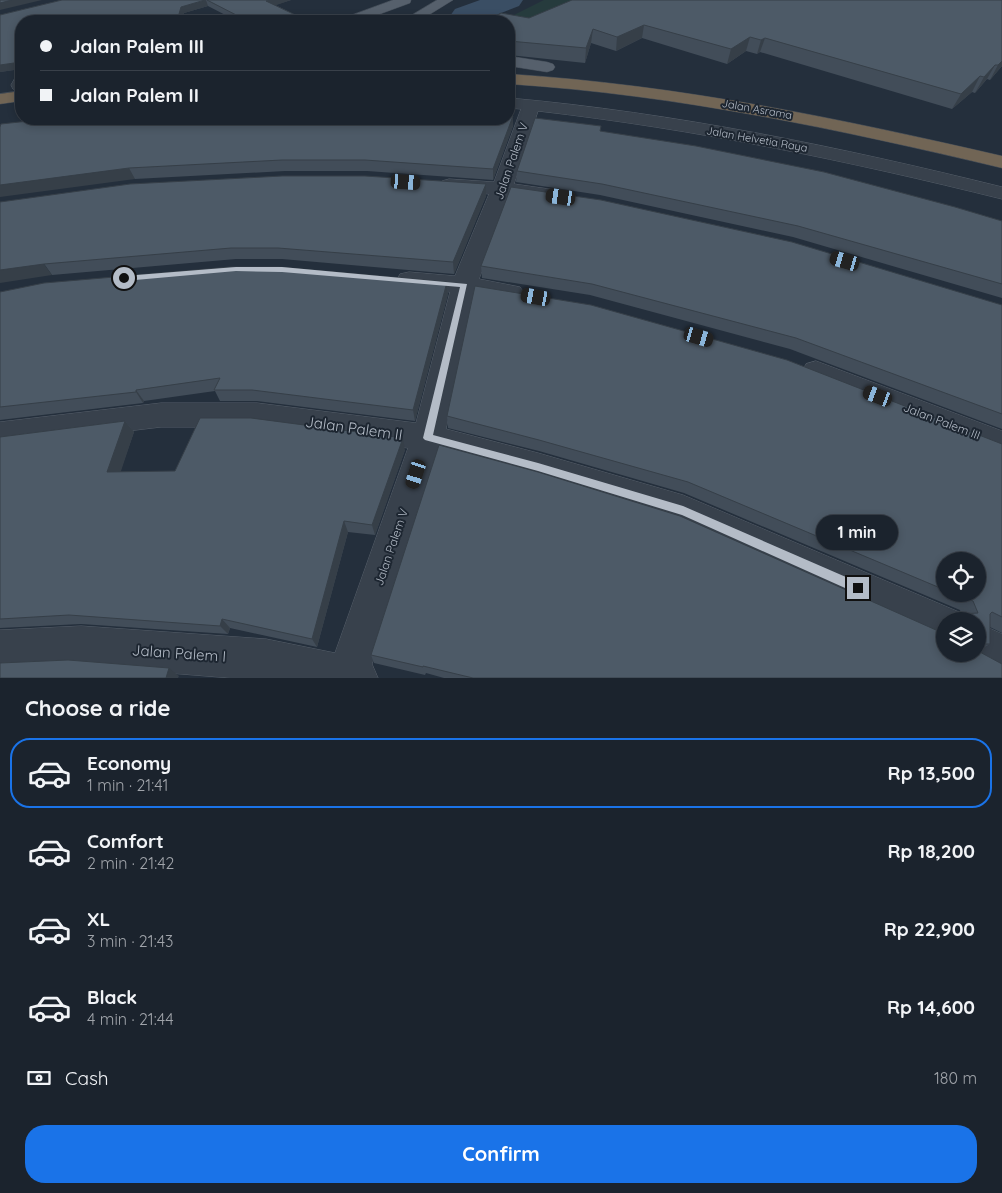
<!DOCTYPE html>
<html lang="en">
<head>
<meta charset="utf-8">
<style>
	:root { --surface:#1b232d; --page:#242b35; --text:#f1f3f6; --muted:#a0a4aa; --line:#394049; --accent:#1a73e8 }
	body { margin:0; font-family:Quicksand,sans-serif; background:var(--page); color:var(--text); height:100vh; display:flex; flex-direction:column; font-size:19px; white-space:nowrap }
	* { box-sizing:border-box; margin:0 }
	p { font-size:16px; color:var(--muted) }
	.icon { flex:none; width:28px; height:28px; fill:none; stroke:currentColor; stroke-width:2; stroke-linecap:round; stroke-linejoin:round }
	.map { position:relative; height:678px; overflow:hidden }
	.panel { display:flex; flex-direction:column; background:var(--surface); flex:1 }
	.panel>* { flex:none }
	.banner { position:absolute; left:15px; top:15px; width:500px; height:110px; border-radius:20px; box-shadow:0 2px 8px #0003,0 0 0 1px var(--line); display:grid; align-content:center; height:110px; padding:0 25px; background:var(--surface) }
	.fabs { position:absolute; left:936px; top:552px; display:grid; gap:10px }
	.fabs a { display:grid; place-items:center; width:50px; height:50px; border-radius:50%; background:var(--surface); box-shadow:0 2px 8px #0003,0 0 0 1px var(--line); font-size:25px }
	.end { position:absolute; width:22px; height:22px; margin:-11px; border:6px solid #b4bcc7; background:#111; box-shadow:0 0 0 2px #111 }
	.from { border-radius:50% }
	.bubble { position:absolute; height:35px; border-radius:18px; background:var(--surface); box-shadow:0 2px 8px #0003,0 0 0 1px var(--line); font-size:16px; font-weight:700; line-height:35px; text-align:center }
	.car { position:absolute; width:15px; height:30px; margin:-15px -8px; border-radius:6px; box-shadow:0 0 4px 1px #0007; background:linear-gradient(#222 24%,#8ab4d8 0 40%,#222 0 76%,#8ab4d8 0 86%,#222 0) }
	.banner b { display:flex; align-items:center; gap:18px; height:48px; font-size:19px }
	.banner b+b { border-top:1px solid var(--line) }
	.banner i { width:12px; height:12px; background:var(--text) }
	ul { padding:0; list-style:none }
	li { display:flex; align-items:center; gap:15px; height:70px; margin:0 10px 8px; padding:0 15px; border:2px solid transparent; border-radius:20px }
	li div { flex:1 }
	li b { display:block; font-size:19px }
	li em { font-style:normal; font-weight:700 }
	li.current { border-color:var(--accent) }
	li>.icon { width:45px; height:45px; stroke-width:1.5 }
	h2 { padding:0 25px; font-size:22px; line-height:60px }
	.pay { display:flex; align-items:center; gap:12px; height:55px; padding:0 25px; font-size:19px }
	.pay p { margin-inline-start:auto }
	.cta { display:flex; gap:10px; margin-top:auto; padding:10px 25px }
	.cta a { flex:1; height:58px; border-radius:20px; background:var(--accent); color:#fff; font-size:20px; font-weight:700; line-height:58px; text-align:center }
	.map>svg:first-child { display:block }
</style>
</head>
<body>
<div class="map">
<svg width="1002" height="678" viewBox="0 0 1002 678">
	<rect width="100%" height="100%" fill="#242f3c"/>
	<path fill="#263b3d" d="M 544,0 L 597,0 L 540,26 L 512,16 Z"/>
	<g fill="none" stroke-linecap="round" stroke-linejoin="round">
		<path fill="#3a4e64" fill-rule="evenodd" d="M 480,0 L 523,0 L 519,6 L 481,21 L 454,21 L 450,16 L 455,9 Z"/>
		<g stroke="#565f6a" stroke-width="1">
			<g id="minor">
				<path d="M 21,76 L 21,89 L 13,89 L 11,85 L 15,78 Z"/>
				<path d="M 509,98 C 676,113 840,147 1002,187 L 1002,199 C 849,161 695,129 538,111 L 514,184 L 556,190 L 559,195 L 556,200 L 548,201 L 510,196 L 479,279 L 520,287 L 524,293 L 520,299 L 511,302 L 474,295 L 446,429 L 538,453 L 683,495 L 959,612 L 963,621 L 945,621 L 945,646 L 676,525 L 538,481 L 439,454 L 372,664 L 378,678 L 231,678 L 81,666 L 0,670 L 0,630 L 81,626 L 266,639 L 335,653 L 408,448 L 257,427 L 161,427 L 52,440 L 0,448 L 0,422 L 161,403 L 257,403 L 416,423 L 450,292 L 400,286 L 397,280 L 400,274 L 409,272 L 455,276 L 489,194 L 442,189 L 439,185 L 442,181 L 449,179 L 494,182 L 521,109 L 509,108 Z"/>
				<path d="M 816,361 L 1002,431 L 1002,458 L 806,380 L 802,372 L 806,364 Z"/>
				<path d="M 978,623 L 1002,634 L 1002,678 L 964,657 L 962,654 L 978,654 Z"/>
			</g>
		</g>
		<g stroke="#414a55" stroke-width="1">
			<g id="major">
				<path d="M 393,0 L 411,0 L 410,3 L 361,21 L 342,21 L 344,18 Z"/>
				<path d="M 437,0 L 453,0 L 419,21 L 402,21 Z"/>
				<path d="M 509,56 L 547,62 L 553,64 L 555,67 L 553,70 L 547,72 L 509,66 Z"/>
			</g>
		</g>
		<g stroke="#434c57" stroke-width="1">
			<g id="highway">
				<path d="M 509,74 C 679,85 837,118 1002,156 L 1002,168 C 837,129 679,95 509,84 Z"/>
				<path d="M 21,91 L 21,101 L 0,104 L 0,94 Z"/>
			</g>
		</g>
		<use href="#minor" fill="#38414c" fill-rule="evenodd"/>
		<use href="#major" fill="#56606c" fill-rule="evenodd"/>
		<use href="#highway" fill="#716555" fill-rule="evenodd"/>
	</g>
	<g fill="#424d59" fill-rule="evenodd">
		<path d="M 62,0 L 291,0 L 275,5 L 308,21 L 237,21 L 208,6 L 184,13 L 181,21 L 21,21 L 21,69 L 0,72 L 0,15 Z"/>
		<path d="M 1002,0 L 1002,66 L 990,80 L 987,79 L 975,93 L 972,92 L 952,109 L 760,52 L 757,54 L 746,51 L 727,64 L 642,38 L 616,51 L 591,43 L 585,63 L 509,55 L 509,21 L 529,18 Z"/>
		<path d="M 513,126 L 493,180 L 367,171 L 285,171 L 135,179 L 0,127 Z"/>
		<path d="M 601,131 L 1002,221 L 1002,298 L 793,237 L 600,195 L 516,182 L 517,171 Z"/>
		<path d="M 486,196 L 454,274 L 282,259 L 236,259 L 52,275 L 0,202 Z"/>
		<path d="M 481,266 L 1002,305 L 1002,429 L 790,349 L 590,295 L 482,278 Z"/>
		<path d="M 447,282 L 448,294 L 415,421 L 257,401 L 220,401 L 215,391 L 144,401 L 143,403 L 0,420 L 0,292 Z"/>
		<path d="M 447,416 L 1002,444 L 1002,633 L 990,627 L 990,644 L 978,651 L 1002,678 L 444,678 L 426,673 L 425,675 L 374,663 L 371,655 L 978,654 L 978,621 L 949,621 L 960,614 L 961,614 L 960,610 L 684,493 L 539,451 L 448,428 ZM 945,561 L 978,594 L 945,594 Z"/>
		<path d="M 125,421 L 134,432 L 120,472 L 175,471 L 405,450 L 375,535 L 348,532 L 317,647 L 230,628 L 228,634 L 81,624 L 0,628 L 0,437 Z"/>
	</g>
	<g fill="#363f48">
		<path d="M 12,0 L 42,0 L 0,10 L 0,3 Z"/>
		<path d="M 206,0 L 208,6 L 184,13 L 181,21 L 177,21 L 181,7 Z"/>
		<path d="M 270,0 L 291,0 L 268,8 L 266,1 Z"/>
		<path d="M 644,25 L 642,38 L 616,51 L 617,37 Z"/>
		<path d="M 593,29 L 591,43 L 585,63 L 586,48 Z"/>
		<path d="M 750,37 L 746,51 L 727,64 L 731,49 Z"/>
		<path d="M 765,38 L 760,52 L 757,54 L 761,40 Z"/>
		<path d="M 1002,61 L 1002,66 L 990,80 L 998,65 Z"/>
		<path d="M 21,62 L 21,69 L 0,72 L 0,65 Z"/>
		<path d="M 995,65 L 987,79 L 975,93 L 984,77 Z"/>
		<path d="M 980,76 L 972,92 L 952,109 L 961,94 Z"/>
		<path d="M 513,116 L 513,126 L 493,180 L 493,169 Z"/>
		<path d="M 129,168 L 135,179 L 0,197 L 0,185 Z"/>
		<path d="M 486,184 L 486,196 L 454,274 L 453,262 Z"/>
		<path d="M 44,264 L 52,275 L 0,283 L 0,270 Z"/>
		<path d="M 447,282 L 448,294 L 415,421 L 413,410 Z"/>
		<path d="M 136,390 L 144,401 L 143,403 L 136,392 Z"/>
		<path d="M 125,421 L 134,432 L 117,483 L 107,472 Z"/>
		<path d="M 403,438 L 405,450 L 375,535 L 372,525 Z"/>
		<path d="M 344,521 L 348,532 L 317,647 L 312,639 Z"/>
		<path d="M 222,619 L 230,628 L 228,634 L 220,626 Z"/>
		<path d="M 169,668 L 179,676 L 178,678 L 166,678 Z"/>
	</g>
	<g fill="#4d5a67" stroke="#363f48">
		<path d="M 0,0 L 12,0 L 0,3 Z"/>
		<path d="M 62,0 L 205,0 L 181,7 L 177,21 L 21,21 L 21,62 L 0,65 L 0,15 Z"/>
		<path d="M 207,0 L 270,0 L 266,1 L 308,21 L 244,21 L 242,18 Z"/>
		<path d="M 572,0 L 1002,0 L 1002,61 L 998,65 L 995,65 L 984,77 L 980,76 L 961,94 L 765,38 L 761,40 L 750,37 L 731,49 L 644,25 L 617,37 L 593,29 L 586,48 L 509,41 L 509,21 L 488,21 L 501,13 L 529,18 Z"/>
		<path d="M 509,114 L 513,116 L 493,169 L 365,160 L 282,160 L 129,168 L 0,185 L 0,127 L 1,124 L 47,119 L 509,119 Z"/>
		<path d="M 535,118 L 601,126 L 600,131 L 696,146 L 824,172 L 955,207 L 1002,221 L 1002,284 L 798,226 L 602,184 L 517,171 Z"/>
		<path d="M 282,176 L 365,176 L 486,184 L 453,262 L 278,248 L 231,248 L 44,264 L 0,270 L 0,202 L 130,184 Z"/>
		<path d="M 511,187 L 601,200 L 792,242 L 1002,305 L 1002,414 L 796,338 L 592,284 L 481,266 Z"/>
		<path d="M 231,267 L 278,267 L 447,282 L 413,410 L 252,390 L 214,390 L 220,378 L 136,390 L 136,392 L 0,407 L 0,292 L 44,283 Z"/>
		<path d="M 475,286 L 591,305 L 787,360 L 1002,444 L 1002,617 L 992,612 L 990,614 L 990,644 L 978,644 L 978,621 L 960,621 L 960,614 L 978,613 L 973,601 L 955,594 L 978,594 L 978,561 L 945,561 L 945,590 L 688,482 L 539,440 L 447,416 Z"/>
		<path d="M 200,418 L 251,418 L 403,438 L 372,525 L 344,521 L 312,639 L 222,619 L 220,626 L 69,615 L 0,619 L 0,437 L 125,421 L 107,472 L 175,471 Z"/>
		<path d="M 439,445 L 538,472 L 680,516 L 945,634 L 945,654 L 978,654 L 978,651 L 1002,664 L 1002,678 L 473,678 L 423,666 L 423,667 L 371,655 Z"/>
		<path d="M 68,660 L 169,668 L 166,678 L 0,678 L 0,663 Z"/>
	</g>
	<path fill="#b4bcc7" d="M 236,267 L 282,267 L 467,284 L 433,435 L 538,463 L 683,506 L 862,584 L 863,588 L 862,592 L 858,593 L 854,592 L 682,515 L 538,471 L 425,440 L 423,438 L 460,287 L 282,272 L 236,271 L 124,281 L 120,278 L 124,276 Z"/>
	<g text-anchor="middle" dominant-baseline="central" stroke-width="4" stroke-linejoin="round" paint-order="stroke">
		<g font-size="11" fill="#b4bcc7" stroke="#1d2631">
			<text transform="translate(757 109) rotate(10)">Jalan Asrama</text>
			<text transform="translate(757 139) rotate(10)">Jalan Helvetia Raya</text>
		</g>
		<g font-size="12" fill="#b4bcc7" stroke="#1d2631">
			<text transform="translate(511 161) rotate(-71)">Jalan Palem V</text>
			<text transform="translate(942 421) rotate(21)">Jalan Palem III</text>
			<text transform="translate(391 547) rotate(-71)">Jalan Palem V</text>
		</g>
		<g font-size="15" fill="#b4bcc7" stroke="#1d2631">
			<text transform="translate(354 428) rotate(8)">Jalan Palem II</text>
			<text transform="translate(179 653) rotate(4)">Jalan Palem I</text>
		</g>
	</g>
</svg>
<div class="fabs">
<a><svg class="icon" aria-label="locate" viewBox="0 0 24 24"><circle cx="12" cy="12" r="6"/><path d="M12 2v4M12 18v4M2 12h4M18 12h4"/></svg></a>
<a><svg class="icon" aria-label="layers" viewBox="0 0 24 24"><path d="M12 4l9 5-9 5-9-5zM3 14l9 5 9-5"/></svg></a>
</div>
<i class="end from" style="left:124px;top:278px"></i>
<i class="end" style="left:858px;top:588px"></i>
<div class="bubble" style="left:816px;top:515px;width:82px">1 min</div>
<i class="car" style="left:406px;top:182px;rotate:94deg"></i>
<i class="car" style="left:561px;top:197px;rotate:278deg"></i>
<i class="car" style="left:845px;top:261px;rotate:286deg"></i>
<i class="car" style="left:536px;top:297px;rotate:280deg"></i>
<i class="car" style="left:699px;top:337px;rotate:106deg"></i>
<i class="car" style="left:878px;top:396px;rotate:291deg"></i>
<i class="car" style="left:416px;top:474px;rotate:198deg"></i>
<div class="banner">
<b><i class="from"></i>Jalan Palem III</b>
<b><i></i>Jalan Palem II</b>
</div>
</div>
<section class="panel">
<h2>Choose a ride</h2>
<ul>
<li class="current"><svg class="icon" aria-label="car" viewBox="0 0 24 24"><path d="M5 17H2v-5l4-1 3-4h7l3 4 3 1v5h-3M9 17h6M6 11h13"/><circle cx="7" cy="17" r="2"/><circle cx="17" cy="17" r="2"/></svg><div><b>Economy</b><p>1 min · 21:41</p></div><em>Rp 13,500</em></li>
<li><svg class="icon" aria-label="car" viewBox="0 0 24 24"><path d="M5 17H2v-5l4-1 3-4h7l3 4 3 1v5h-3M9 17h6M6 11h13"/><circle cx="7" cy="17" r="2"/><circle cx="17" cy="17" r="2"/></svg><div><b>Comfort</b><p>2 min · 21:42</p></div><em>Rp 18,200</em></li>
<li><svg class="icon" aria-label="car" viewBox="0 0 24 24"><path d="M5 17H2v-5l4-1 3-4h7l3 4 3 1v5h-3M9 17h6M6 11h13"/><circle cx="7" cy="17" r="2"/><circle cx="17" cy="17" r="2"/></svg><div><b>XL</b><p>3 min · 21:43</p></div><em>Rp 22,900</em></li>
<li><svg class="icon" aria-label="car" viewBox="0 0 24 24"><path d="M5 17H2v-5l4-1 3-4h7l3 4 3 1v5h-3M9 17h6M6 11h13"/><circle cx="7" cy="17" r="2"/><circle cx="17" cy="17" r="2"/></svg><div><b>Black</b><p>4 min · 21:44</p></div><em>Rp 14,600</em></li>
</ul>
<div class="pay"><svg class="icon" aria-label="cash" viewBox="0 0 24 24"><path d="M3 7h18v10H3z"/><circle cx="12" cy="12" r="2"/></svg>Cash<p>180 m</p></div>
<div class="cta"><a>Confirm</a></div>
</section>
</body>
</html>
